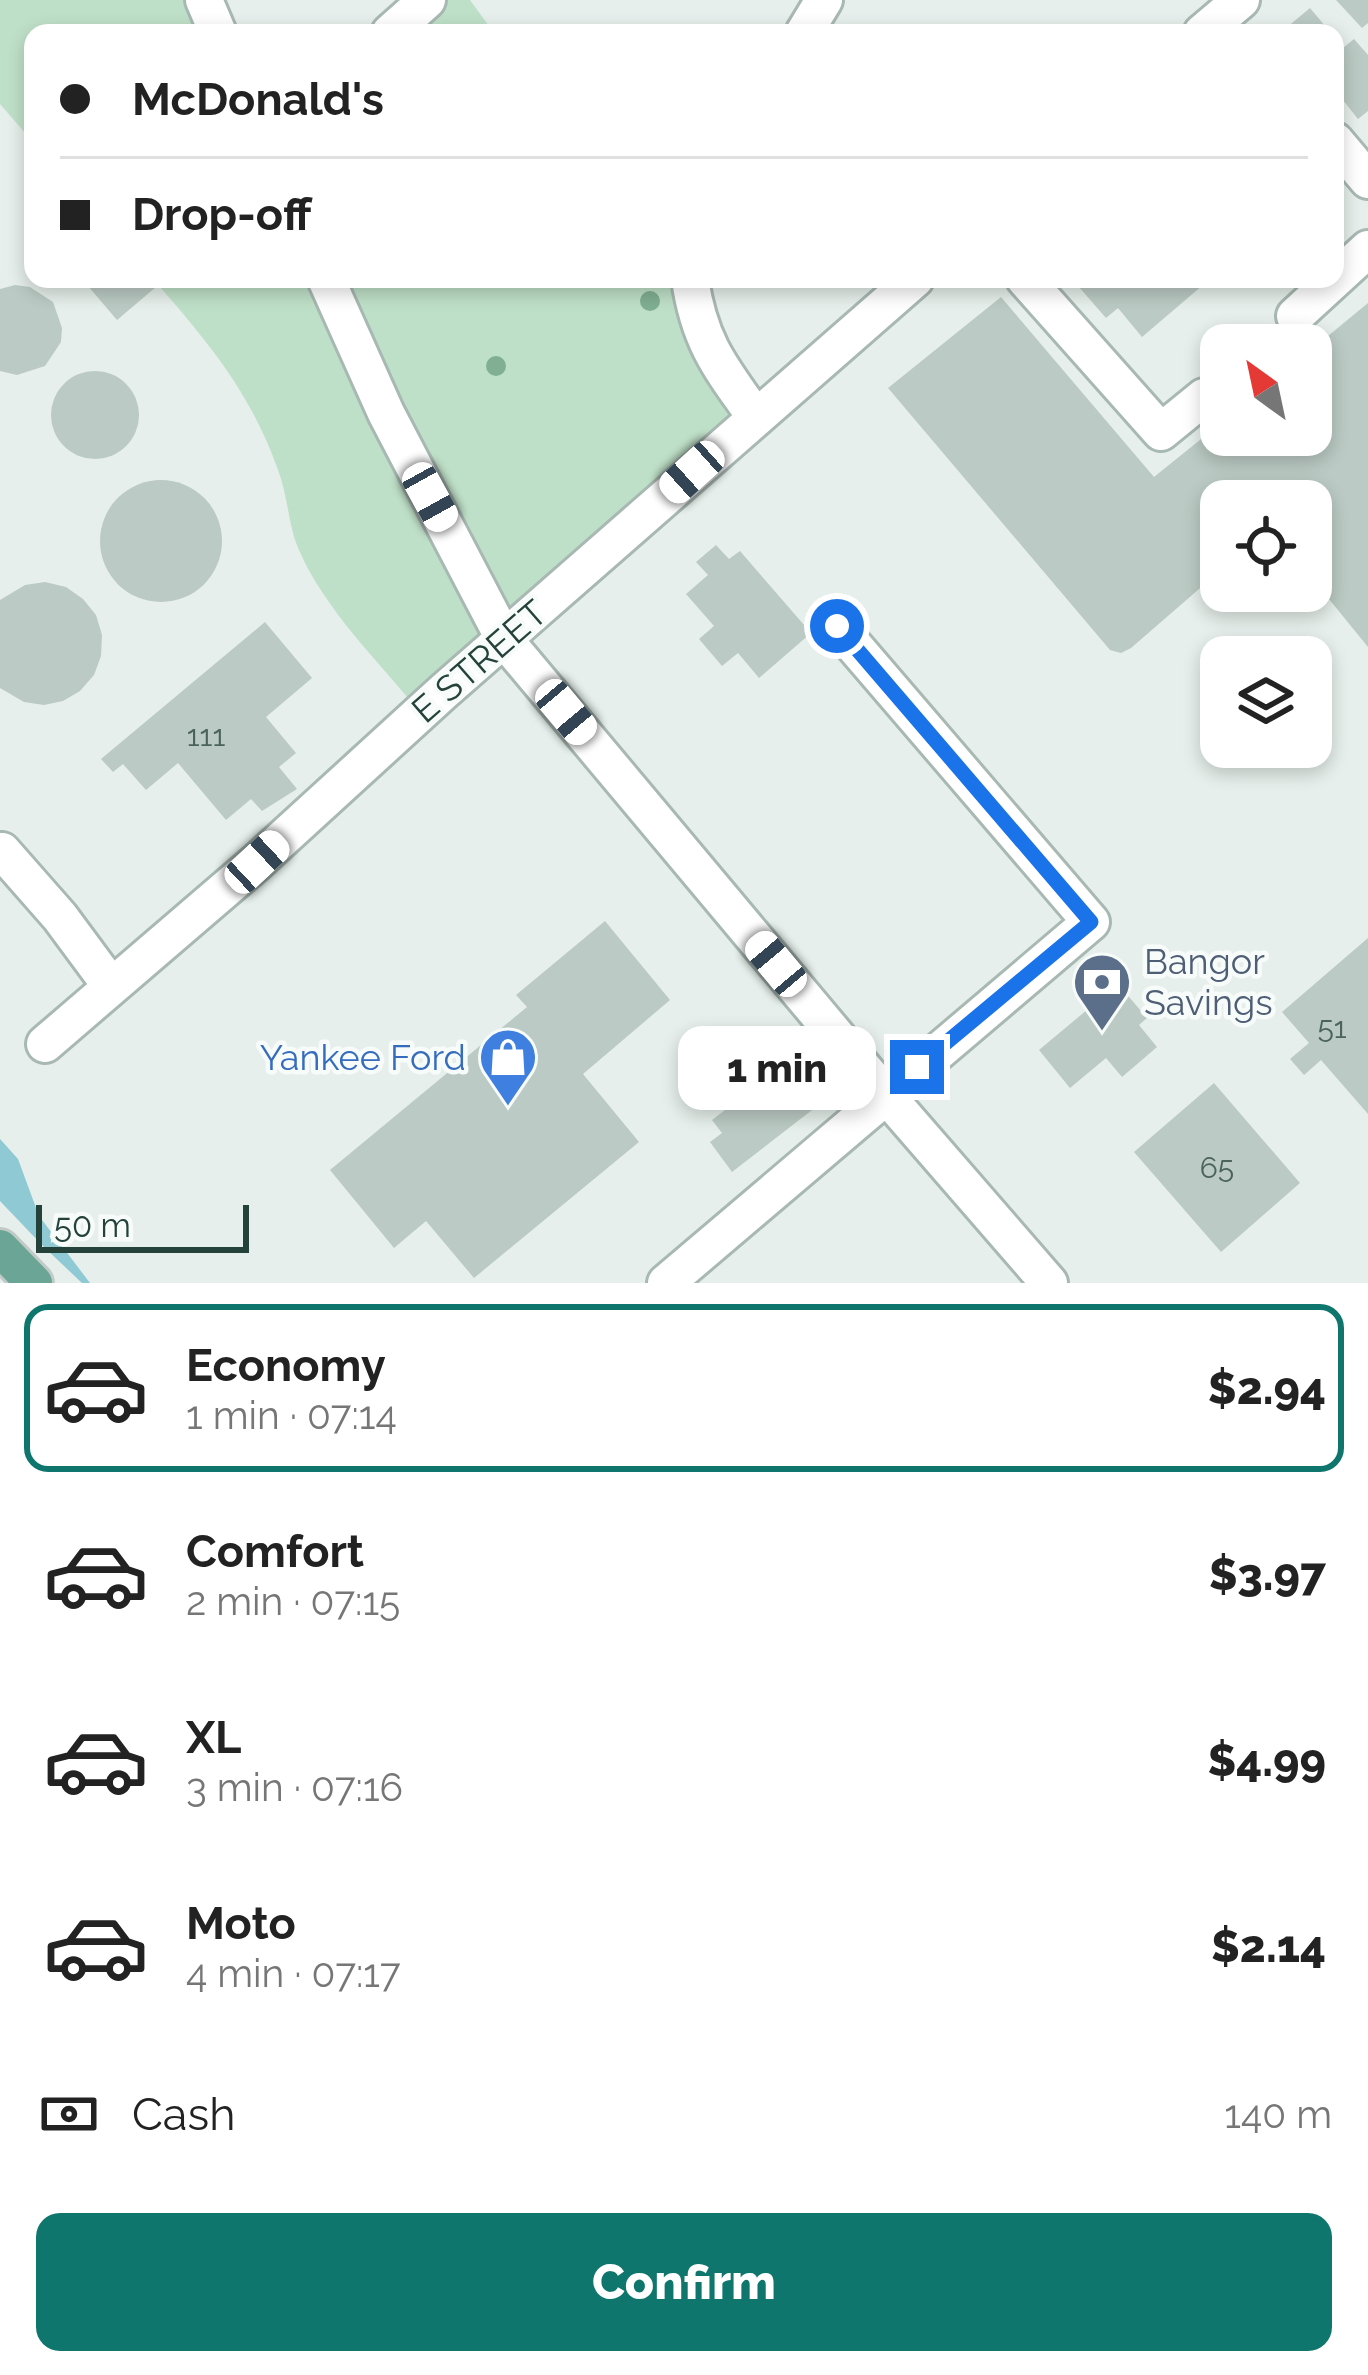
<!DOCTYPE html>
<html lang="en">
<head>
<meta charset="utf-8">
<style>
	:root { --surface:#fff; --page:#f2f2f2; --text:#222; --muted:#767676; --line:#e0e0e0; --accent:#0f766e }
	body { margin:0; font-family:Raleway,sans-serif; background:var(--page); color:var(--text); height:100vh; display:flex; flex-direction:column; font-size:45px; white-space:nowrap }
	* { box-sizing:border-box; margin:0 }
	p { font-size:39px; color:var(--muted) }
	.icon { flex:none; width:66px; height:66px; fill:none; stroke:currentColor; stroke-width:2; stroke-linecap:round; stroke-linejoin:round }
	.map { position:relative; height:1283px; overflow:hidden }
	.sheet { display:flex; flex-direction:column; background:var(--surface); flex:1 }
	.sheet>* { flex:none }
	.guide { position:absolute; left:24px; top:24px; width:1320px; height:264px; border-radius:24px; box-shadow:0 6px 18px #0003; display:grid; align-content:center; height:264px; padding:0 36px; background:var(--surface) }
	.needle { width:78px; rotate:327deg }
	.fabs { position:absolute; left:1200px; top:324px; display:grid; gap:24px }
	.fabs a { display:grid; place-items:center; width:132px; height:132px; border-radius:24px; background:var(--surface); box-shadow:0 6px 18px #0003; font-size:60px }
	.scale { position:absolute; left:36px; bottom:30px; width:213px; box-sizing:border-box; padding-left:12px; border:6px solid #24423a; border-top:0; font-size:33px; line-height:42px; white-space:nowrap; color:#24423a; -webkit-text-stroke:9px #f7fbf9; paint-order:stroke }
	.end { position:absolute; width:54px; height:54px; margin:-27px; border:15px solid #1a73e8; background:#fff; box-shadow:0 0 0 6px #fff }
	.from { border-radius:50% }
	.bubble { position:absolute; height:84px; border-radius:24px; background:var(--surface); box-shadow:0 6px 18px #0003; font-size:39px; font-weight:800; line-height:84px; text-align:center }
	.car { position:absolute; width:36px; height:72px; margin:-36px -18px; border-radius:15px; box-shadow:0 0 9px 3px #0007; background:linear-gradient(#fff 24%,#345 0 40%,#fff 0 76%,#345 0 86%,#fff 0) }
	.guide b { display:flex; align-items:center; gap:42px; height:114px; font-size:45px }
	.guide b+b { border-top:3px solid var(--line) }
	.guide i { width:30px; height:30px; background:var(--text) }
	ul { padding:21px 0 0; list-style:none }
	li { display:flex; align-items:center; gap:36px; height:168px; margin:0 24px 18px; padding:0 12px; border:6px solid transparent; border-radius:24px }
	li div { flex:1 }
	li b { display:block; font-size:45px }
	li em { font-style:normal; font-weight:800 }
	li.current { border-color:var(--accent) }
	li>.icon { width:108px; height:108px; stroke-width:1.5 }
	.pay { display:flex; align-items:center; gap:30px; height:132px; padding:0 36px; font-size:45px }
	.pay p { margin-inline-start:auto }
	.cta { display:flex; gap:24px; margin-top:auto; padding:24px 36px }
	.cta a { flex:1; height:138px; border-radius:24px; background:var(--accent); color:#fff; font-size:48px; font-weight:800; line-height:138px; text-align:center }
	.map>svg:first-child { display:block }
</style>
</head>
<body>
<div class="map">
<svg width="1368" height="1283" viewBox="0 0 1368 1283">
	<rect width="100%" height="100%" fill="#e6efeb"/>
	<g fill="#bfe0c8">
		<path d="M 0,0 L 204,0 L 218,33 L 33,33 L 33,142 L 0,104 Z"/>
		<path d="M 427,0 L 470,0 L 494,33 L 390,33 Z"/>
		<path d="M 153,279 L 690,279 L 755,416 L 420,712 C 379,662 325,610 299,550 C 288,525 288,496 278,470 C 250,391 207,341 153,279 Z"/>
	</g>
	<path fill="#8ec9d4" d="M 0,1139 L 18,1159 L 39,1216 L 90,1283 L 0,1283 Z"/>
	<path fill="#e6efeb" d="M 0,1201 L 42,1245 L 82,1283 L 0,1283 Z"/>
	<g fill="#bbcac4">
		<path d="M 1336,0 L 1368,0 L 1368,23 L 1362,28 Z"/>
		<path d="M 1310,8 L 1331,33 L 1280,33 Z"/>
		<path d="M 1335,38 L 1343,48 L 1354,39 L 1368,55 L 1368,111 L 1358,119 L 1335,90 Z"/>
		<path d="M 82,279 L 150,279 L 156,287 L 117,320 Z"/>
		<path d="M 1072,279 L 1210,279 L 1142,337 L 1118,308 L 1106,318 Z"/>
		<path d="M 15,285 L 30,287 L 53,302 L 62,328 L 61,342 L 45,366 L 17,375 L 0,371 L 0,289 Z"/>
		<path d="M 1001,297 L 1154,477 L 1221,423 L 1221,435 L 1311,435 L 1311,350 L 1368,303 L 1368,647 L 1311,577 L 1311,501 L 1221,501 L 1221,570 L 1131,648 L 1121,653 L 1110,650 L 888,388 Z"/>
		<circle cx="95" cy="415" r="44"/>
		<circle cx="161" cy="541" r="61"/>
		<path d="M 716,545 L 729,559 L 740,551 L 811,633 L 759,678 L 738,653 L 722,666 L 699,639 L 714,626 L 686,594 L 708,575 L 696,562 Z"/>
		<path d="M 45,582 L 66,587 L 83,599 L 96,615 L 102,635 L 101,656 L 94,675 L 80,691 L 63,701 L 44,705 L 24,702 L 0,688 L 0,600 L 25,585 Z"/>
		<path d="M 265,622 L 312,678 L 266,717 L 296,753 L 279,767 L 297,789 L 262,811 L 251,799 L 226,820 L 178,763 L 146,790 L 123,764 L 113,772 L 101,759 Z"/>
		<path d="M 605,921 L 670,1000 L 583,1074 L 639,1142 L 474,1278 L 426,1221 L 394,1248 L 330,1170 L 527,1007 L 516,995 Z"/>
		<path d="M 1368,938 L 1368,1114 L 1321,1060 L 1304,1075 L 1290,1059 L 1309,1043 L 1282,1012 Z"/>
		<path d="M 1118,984 L 1147,1018 L 1139,1025 L 1157,1047 L 1122,1077 L 1106,1058 L 1070,1088 L 1039,1050 Z"/>
		<path d="M 772,1051 L 816,1107 L 732,1172 L 710,1142 L 722,1133 L 712,1120 L 725,1110 L 714,1095 Z"/>
		<path d="M 1214,1083 L 1300,1183 L 1221,1252 L 1134,1152 Z"/>
	</g>
	<g fill="none" stroke-linecap="round" stroke-linejoin="round">
		<g stroke="#a8b8b2" stroke-width="42">
			<g id="minor">
				<path d="M 204,0 L 218,33"/>
				<path d="M 390,33 L 427,0"/>
				<path d="M 804,33 L 824,0"/>
				<path d="M 1202,33 L 1241,0"/>
				<path d="M 1335,141 L 1368,180"/>
				<path d="M 326,279 L 386,413 L 504,639 L 885,1094 L 1049,1283"/>
				<path d="M 690,279 C 699,341 719,366 755,416"/>
				<path d="M 1025,279 L 1161,432 L 1204,397"/>
				<path d="M 1295,316 L 1368,249"/>
				<path d="M 2,851 L 60,917 L 111,986"/>
				<path d="M 45,1044 L 257,862 L 443,692 L 915,279"/>
				<path d="M 666,1283 L 1091,922 L 837,626"/>
			</g>
		</g>
		<g stroke="#c2cac8" stroke-width="42">
			<path id="major" d="M 0,1248 L 34,1283"/>
		</g>
		<use href="#minor" stroke="#fff" stroke-width="36"/>
		<use href="#major" stroke="#6aa596" stroke-width="36"/>
	</g>
	<g fill="#80af93">
		<circle cx="650" cy="301" r="10"/>
		<circle cx="496" cy="366" r="10"/>
	</g>
	<g fill="none" stroke-linecap="round" stroke-linejoin="round">
		<path stroke="#1a73e8" stroke-width="15" d="M 837,626 L 1091,922 L 917,1067"/>
	</g>
	<defs>
		<g id="bank-pin" transform="scale(3)"><path d="M0 17L-7.5 6A9.5 9.5 0 1 1 7.5 6Z" fill="#5c6f8a" stroke="#f7fbf9"/><path d="M-6-4H6V4H-6ZM0-2.3a2.3 2.3 0 1 0 0 4.6a2.3 2.3 0 1 0 0-4.6Z" fill="#fff"/></g>
		<g id="shop-pin" transform="scale(3)"><path d="M0 17L-7.5 6A9.5 9.5 0 1 1 7.5 6Z" fill="#3f7fe0" stroke="#f7fbf9"/><path d="M-5-2.5h2.3a2.7 3.5 0 0 1 5.4 0H5L5.5 6h-11ZM-1.5-2.5h3a1.5 2.3 0 0 0-3 0Z" fill="#fff"/></g>
	</defs>
	<g fill-rule="evenodd">
		<use href="#bank-pin" x="1102" y="982"/>
		<use href="#shop-pin" x="508" y="1057"/>
	</g>
	<g text-anchor="middle" dominant-baseline="central" stroke-width="9" stroke-linejoin="round" paint-order="stroke">
		<g font-size="30" fill="#4a645c">
			<text x="206" y="735">111</text>
			<text x="1332" y="1027">51</text>
			<text x="1217" y="1167">65</text>
		</g>
		<g font-size="36" fill="#24423a" stroke="#f7fbf9">
			<text transform="translate(479 661) rotate(-41)">E STREET</text>
		</g>
		<g font-size="36" fill="#4e5e75" stroke="#f7fbf9" text-anchor="start">
			<text x="1144" y="961">Bangor<tspan x="1144" dy="41">Savings</tspan></text>
		</g>
		<g font-size="36" fill="#366cbe" stroke="#f7fbf9" text-anchor="end">
			<text x="466" y="1057">Yankee Ford</text>
		</g>
	</g>
</svg>
<div class="fabs">
<a><svg class="needle" viewBox="-14 -14 28 28"><path d="M0-13l5 13h-10z" fill="#e53935"/><path d="M0 13l5-13h-10z" fill="#767676"/></svg></a>
<a><svg class="icon" aria-label="locate" viewBox="0 0 24 24"><circle cx="12" cy="12" r="6"/><path d="M12 2v4M12 18v4M2 12h4M18 12h4"/></svg></a>
<a><svg class="icon" aria-label="layers" viewBox="0 0 24 24"><path d="M12 4l9 5-9 5-9-5zM3 14l9 5 9-5"/></svg></a>
</div>
<div class="scale">50 m</div>
<i class="end from" style="left:837px;top:626px"></i>
<i class="end" style="left:917px;top:1067px"></i>
<div class="bubble" style="left:678px;top:1026px;width:198px">1 min</div>
<i class="car" style="left:692px;top:472px;rotate:228deg"></i>
<i class="car" style="left:430px;top:497px;rotate:151deg"></i>
<i class="car" style="left:566px;top:712px;rotate:140deg"></i>
<i class="car" style="left:257px;top:862px;rotate:47deg"></i>
<i class="car" style="left:776px;top:964px;rotate:320deg"></i>
<div class="guide">
<b><i class="from"></i>McDonald's</b>
<b><i></i>Drop-off</b>
</div>
</div>
<section class="sheet">
<ul>
<li class="current"><svg class="icon" aria-label="car" viewBox="0 0 24 24"><path d="M5 17H2v-5l4-1 3-4h7l3 4 3 1v5h-3M9 17h6M6 11h13"/><circle cx="7" cy="17" r="2"/><circle cx="17" cy="17" r="2"/></svg><div><b>Economy</b><p>1 min · 07:14</p></div><em>$2.94</em></li>
<li><svg class="icon" aria-label="car" viewBox="0 0 24 24"><path d="M5 17H2v-5l4-1 3-4h7l3 4 3 1v5h-3M9 17h6M6 11h13"/><circle cx="7" cy="17" r="2"/><circle cx="17" cy="17" r="2"/></svg><div><b>Comfort</b><p>2 min · 07:15</p></div><em>$3.97</em></li>
<li><svg class="icon" aria-label="car" viewBox="0 0 24 24"><path d="M5 17H2v-5l4-1 3-4h7l3 4 3 1v5h-3M9 17h6M6 11h13"/><circle cx="7" cy="17" r="2"/><circle cx="17" cy="17" r="2"/></svg><div><b>XL</b><p>3 min · 07:16</p></div><em>$4.99</em></li>
<li><svg class="icon" aria-label="car" viewBox="0 0 24 24"><path d="M5 17H2v-5l4-1 3-4h7l3 4 3 1v5h-3M9 17h6M6 11h13"/><circle cx="7" cy="17" r="2"/><circle cx="17" cy="17" r="2"/></svg><div><b>Moto</b><p>4 min · 07:17</p></div><em>$2.14</em></li>
</ul>
<div class="pay"><svg class="icon" aria-label="cash" viewBox="0 0 24 24"><path d="M3 7h18v10H3z"/><circle cx="12" cy="12" r="2"/></svg>Cash<p>140 m</p></div>
<div class="cta"><a>Confirm</a></div>
</section>
</body>
</html>
